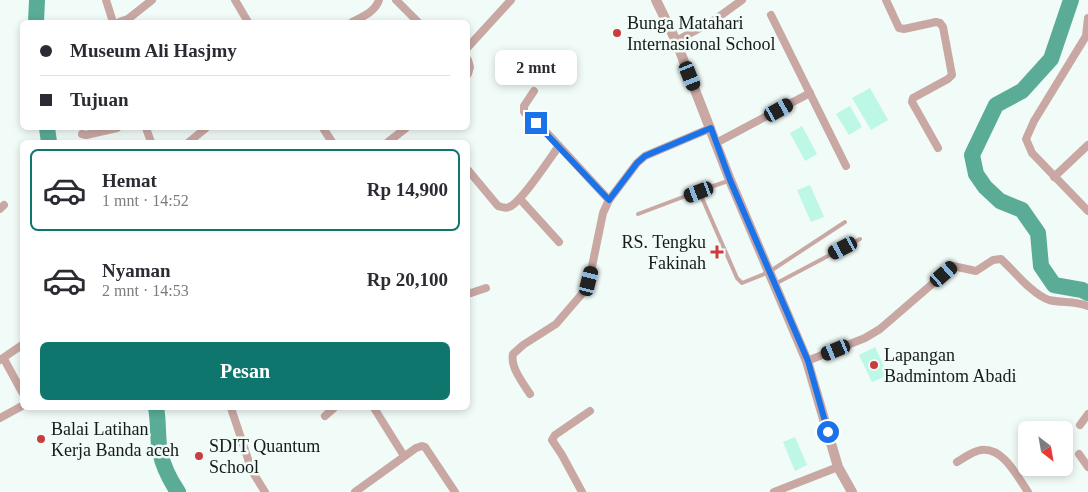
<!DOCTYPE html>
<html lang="id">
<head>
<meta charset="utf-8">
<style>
	:root { --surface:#fff; --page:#f2f2f3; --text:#2b2b33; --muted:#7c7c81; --line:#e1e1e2; --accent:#0f766e }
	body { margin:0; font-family:"Times New Roman",serif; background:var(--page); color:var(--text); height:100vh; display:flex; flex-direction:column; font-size:19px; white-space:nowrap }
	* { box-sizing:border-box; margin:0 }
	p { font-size:16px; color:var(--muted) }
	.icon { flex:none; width:28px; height:28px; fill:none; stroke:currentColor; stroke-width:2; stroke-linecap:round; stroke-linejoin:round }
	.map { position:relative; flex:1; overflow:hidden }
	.sheet { position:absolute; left:20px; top:140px; width:450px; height:270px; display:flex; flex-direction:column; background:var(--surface); border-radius:8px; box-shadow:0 2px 8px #0003 }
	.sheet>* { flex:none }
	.banner { position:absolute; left:20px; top:20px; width:450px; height:110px; border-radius:8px; box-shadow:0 2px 8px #0003; display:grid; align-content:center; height:110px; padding:0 20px; background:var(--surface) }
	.needle { width:32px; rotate:149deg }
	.tools { position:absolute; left:1018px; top:421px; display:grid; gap:10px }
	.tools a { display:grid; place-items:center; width:55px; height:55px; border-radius:8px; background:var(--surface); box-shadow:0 2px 8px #0003; font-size:25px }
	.end { position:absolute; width:22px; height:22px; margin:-11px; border:6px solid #1a73e8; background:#fff; box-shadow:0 0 0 2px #fff }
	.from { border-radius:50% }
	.bubble { position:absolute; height:35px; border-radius:8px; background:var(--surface); box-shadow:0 2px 8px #0003; font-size:16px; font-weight:600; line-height:35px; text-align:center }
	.car { position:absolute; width:15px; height:30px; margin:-15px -8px; border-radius:6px; box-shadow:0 0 4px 1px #0007; background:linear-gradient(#222 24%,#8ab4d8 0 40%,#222 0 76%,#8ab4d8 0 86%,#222 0) }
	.banner b { display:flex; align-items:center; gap:18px; height:48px; font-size:19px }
	.banner b+b { border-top:1px solid var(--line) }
	.banner i { width:12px; height:12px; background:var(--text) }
	ul { padding:9px 0 0; list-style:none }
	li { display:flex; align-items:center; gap:15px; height:82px; margin:0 10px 8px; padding:0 10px; border:2px solid transparent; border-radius:8px }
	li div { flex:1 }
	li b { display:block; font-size:19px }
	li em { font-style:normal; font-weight:600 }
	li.selected { border-color:var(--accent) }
	li>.icon { width:45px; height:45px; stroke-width:1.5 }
	.button { display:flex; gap:10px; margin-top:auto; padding:10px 20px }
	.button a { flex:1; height:58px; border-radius:8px; background:var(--accent); color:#fff; font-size:20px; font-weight:600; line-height:58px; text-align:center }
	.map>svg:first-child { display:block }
</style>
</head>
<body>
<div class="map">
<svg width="1088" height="492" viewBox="0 0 1088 492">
	<rect width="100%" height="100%" fill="#f1fbf7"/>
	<g fill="#bdf7e5">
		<path d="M 870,88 L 888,120 L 871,130 L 852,98 Z"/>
		<path d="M 850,106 L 862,127 L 849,135 L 836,114 Z"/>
		<path d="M 802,126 L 817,154 L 805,161 L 790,133 Z"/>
		<path d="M 810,185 L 824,217 L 811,222 L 797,190 Z"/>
		<path d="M 875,347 L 888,375 L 872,382 L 859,355 Z"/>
		<path d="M 795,437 L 807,465 L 795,471 L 783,442 Z"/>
	</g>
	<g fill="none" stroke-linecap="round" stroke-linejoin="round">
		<g stroke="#5aac97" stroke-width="16">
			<path d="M 1071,0 L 1051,59 L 1022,91 L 996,105 L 972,155 L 976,174 L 985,187 L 1000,201 L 1022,210 L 1038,233 L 1041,266 L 1054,285 L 1082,290 L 1088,293"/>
			<path d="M 36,22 L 37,0"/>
			<path d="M 47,128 L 49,142"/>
			<path d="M 156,408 C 159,422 157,437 160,452 C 163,466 170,480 178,492"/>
		</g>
		<g stroke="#c9a8a4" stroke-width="4">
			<path d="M 728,181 L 699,191 L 737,278 L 742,283 L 769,272 L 845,222"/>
			<path d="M 638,214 L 699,191"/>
			<path d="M 775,284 L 860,239"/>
		</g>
		<g stroke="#c9a8a4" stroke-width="8">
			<path d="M 106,0 L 113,22"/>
			<path d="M 235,0 L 248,22"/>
			<path d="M 396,0 L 418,22"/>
			<path d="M 886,0 L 899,28 L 904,29 L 936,22 L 940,23 L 943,27 L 952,75 L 948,79 L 913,98 L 912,102 L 938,148"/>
			<path d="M 771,15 L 846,166"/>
			<path d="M 1088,18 L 1086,36 L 1034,121 L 1026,139 L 1032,153 L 1088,211"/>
			<path d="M 119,22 L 128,19 L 152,0"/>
			<path d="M 352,22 C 362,17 375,12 379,0"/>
			<path d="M 676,41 L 713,21 L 742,0"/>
			<path d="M 468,47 L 511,0"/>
			<path d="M 468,60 L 470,67 L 468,74"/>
			<path d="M 534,91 L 524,106 L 524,112 L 548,134 L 609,200"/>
			<path d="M 146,128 L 151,142"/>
			<path d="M 323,128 L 332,142"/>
			<path d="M 82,134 L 86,135 L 117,128"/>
			<path d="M 189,142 L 206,128"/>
			<path d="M 388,142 L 406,128"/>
			<path d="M 716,143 L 810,93"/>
			<path d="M 468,170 L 498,206 C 502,207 505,209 509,207 C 521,203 550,158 559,146"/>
			<path d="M 1054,177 L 1088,145"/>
			<path d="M 520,199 L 559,242"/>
			<path d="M 0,209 L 4,205"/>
			<path d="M 468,294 L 486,288"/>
			<path d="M 4,359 L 22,392"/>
			<path d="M 0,360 L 22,345"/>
			<path d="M 807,361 L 865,338 L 880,329 L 953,266 L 976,271 L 993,260 L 1001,259 C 1014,271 1033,295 1049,300 C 1062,303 1076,301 1088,306"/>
			<path d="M 530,394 C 523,383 510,367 513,354 L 523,345 L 556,324 L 581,295 L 589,281 L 603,213 L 609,200 L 637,163 L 645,156 L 711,128"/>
			<path d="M 231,408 L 252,471 L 265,492"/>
			<path d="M 374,408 L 404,456"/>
			<path d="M 325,416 L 334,408"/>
			<path d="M 0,418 L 22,406"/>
			<path d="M 1080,425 L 1088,414"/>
			<path d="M 1079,454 L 1088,467"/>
			<path d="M 957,462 C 964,458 973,451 981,450 C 1003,447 1017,476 1028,492"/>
			<path d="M 355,492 L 416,448 L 422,446 L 425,447 L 455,492"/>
			<path d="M 582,492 L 562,455 L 552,440 L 555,435 L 590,411"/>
			<path d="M 774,492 L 838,467"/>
		</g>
		<path stroke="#c9a8a4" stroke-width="10" d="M 656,0 L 676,41 L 730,180 L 807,361 L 838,467 L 852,492"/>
	</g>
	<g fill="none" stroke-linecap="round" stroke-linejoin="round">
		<path stroke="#1a73e8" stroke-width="6" d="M 536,123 L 609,200 L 637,163 L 645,156 L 711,128 L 730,180 L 808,361 L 828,432"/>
	</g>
	<g fill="#cb3d3c" stroke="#f1fbf7" stroke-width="2">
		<circle cx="617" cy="33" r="5"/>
		<path d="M714.5 244.5h5v5h5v5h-5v5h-5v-5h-5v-5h5z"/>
		<circle cx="874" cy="365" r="5"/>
		<circle cx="41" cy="439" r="5"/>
		<circle cx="199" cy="456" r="5"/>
	</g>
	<g text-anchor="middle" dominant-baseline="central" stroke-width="5" stroke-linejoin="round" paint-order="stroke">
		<g font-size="18" fill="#161a19" stroke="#f1fbf7" text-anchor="start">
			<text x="627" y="23">Bunga Matahari<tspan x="627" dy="21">Internasional School</tspan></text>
			<text x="706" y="242" text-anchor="end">RS. Tengku<tspan x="706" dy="21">Fakinah</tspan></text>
			<text x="884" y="355">Lapangan<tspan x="884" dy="21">Badmintom Abadi</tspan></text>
			<text x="51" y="429">Balai Latihan<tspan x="51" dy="21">Kerja Banda aceh</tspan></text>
			<text x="209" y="446">SDIT Quantum<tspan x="209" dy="21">School</tspan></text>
		</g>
	</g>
</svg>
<div class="tools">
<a><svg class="needle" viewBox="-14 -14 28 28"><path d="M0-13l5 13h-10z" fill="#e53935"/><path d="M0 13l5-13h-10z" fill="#7c7c81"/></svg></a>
</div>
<i class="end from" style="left:828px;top:432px"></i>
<i class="end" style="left:536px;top:123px"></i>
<div class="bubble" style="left:495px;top:50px;width:82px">2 mnt</div>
<i class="car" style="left:690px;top:76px;rotate:158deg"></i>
<i class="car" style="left:779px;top:110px;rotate:61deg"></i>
<i class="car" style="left:699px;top:192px;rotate:249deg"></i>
<i class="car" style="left:843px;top:248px;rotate:242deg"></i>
<i class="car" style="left:944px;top:274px;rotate:49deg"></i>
<i class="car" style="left:589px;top:281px;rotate:14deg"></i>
<i class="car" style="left:836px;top:350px;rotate:248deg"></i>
<div class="banner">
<b><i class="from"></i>Museum Ali Hasjmy</b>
<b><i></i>Tujuan</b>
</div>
<section class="sheet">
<ul>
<li class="selected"><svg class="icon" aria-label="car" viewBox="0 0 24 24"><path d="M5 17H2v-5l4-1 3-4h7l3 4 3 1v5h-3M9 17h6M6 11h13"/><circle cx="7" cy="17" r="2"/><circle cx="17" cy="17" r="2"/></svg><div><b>Hemat</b><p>1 mnt · 14:52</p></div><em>Rp 14,900</em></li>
<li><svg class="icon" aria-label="car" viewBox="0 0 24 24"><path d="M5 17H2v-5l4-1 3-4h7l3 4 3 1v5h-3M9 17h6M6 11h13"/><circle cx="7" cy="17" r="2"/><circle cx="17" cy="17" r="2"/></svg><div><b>Nyaman</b><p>2 mnt · 14:53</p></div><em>Rp 20,100</em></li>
</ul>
<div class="button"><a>Pesan</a></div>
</section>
</div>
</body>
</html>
